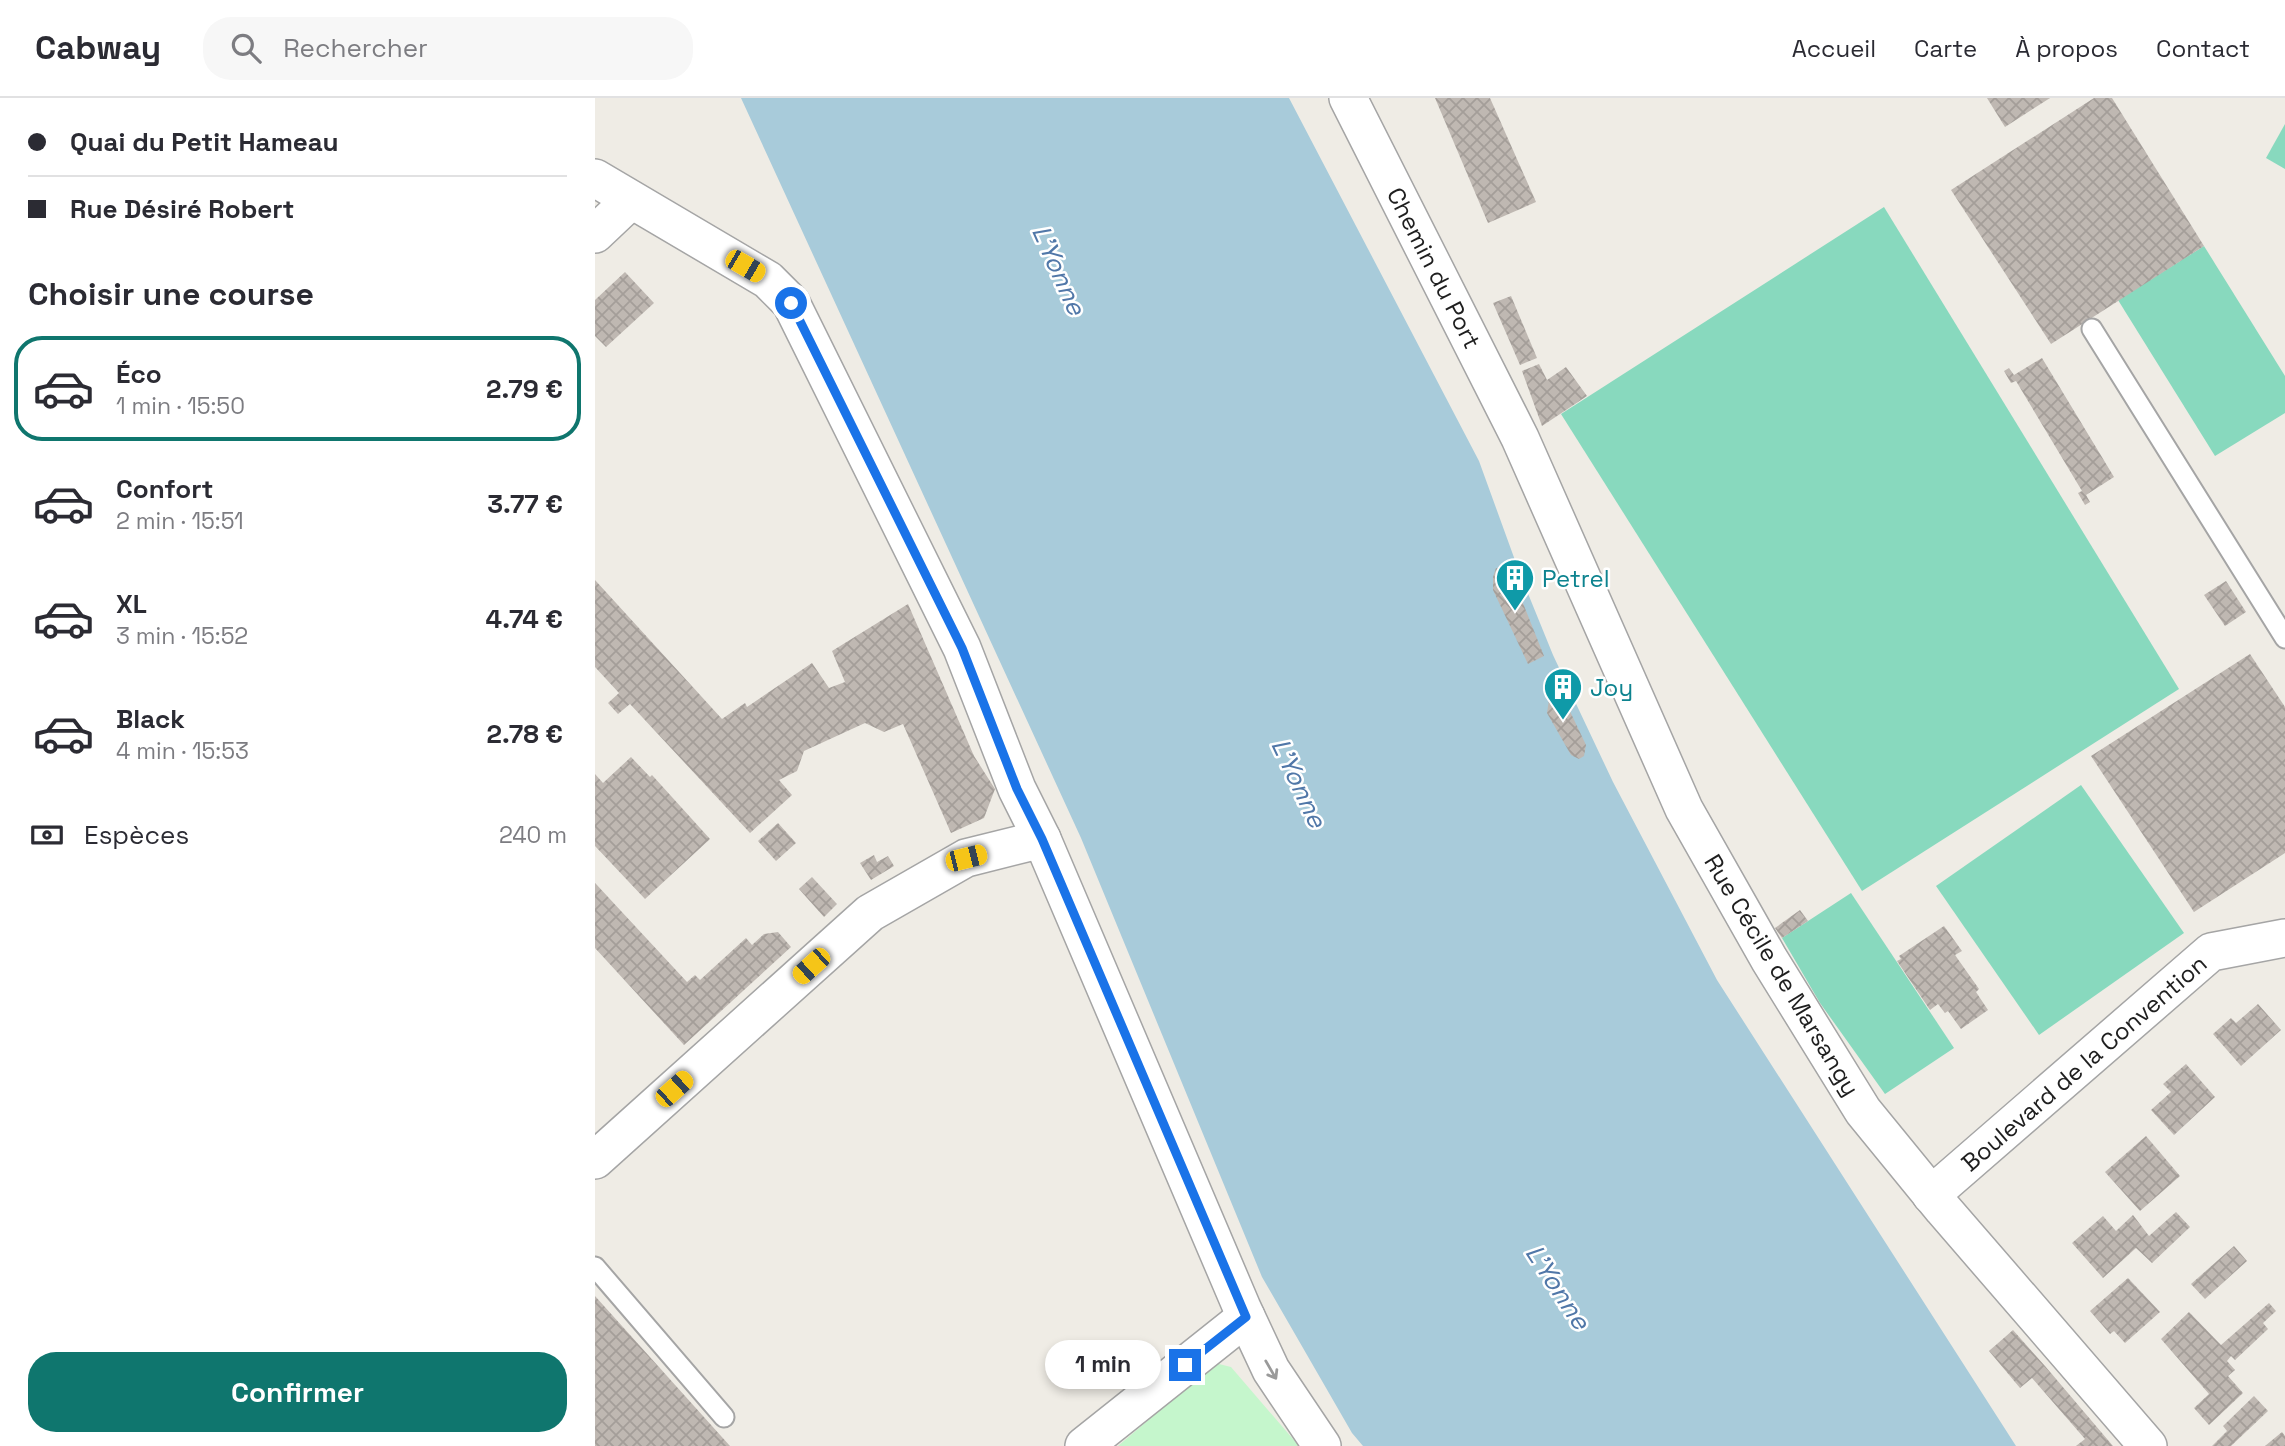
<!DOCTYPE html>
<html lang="fr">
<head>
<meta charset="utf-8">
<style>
	:root { --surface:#fff; --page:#f7f7f7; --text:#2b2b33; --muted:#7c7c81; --line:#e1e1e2; --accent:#0f766e }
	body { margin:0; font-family:"Space Grotesk",sans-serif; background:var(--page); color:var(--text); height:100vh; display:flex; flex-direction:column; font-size:26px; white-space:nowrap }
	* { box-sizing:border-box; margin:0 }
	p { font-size:23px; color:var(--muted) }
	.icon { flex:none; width:38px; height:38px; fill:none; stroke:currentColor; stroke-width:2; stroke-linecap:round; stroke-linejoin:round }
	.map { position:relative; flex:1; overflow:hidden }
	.side { display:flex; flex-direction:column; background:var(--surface); width:595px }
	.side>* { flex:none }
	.guide { display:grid; align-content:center; height:154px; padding:0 28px; background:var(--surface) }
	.end { position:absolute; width:32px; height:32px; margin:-16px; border:9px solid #1a73e8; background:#fff; box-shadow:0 0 0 4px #fff }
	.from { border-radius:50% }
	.bubble { position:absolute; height:49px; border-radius:24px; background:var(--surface); box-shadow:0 4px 10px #0003; font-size:23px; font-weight:700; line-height:49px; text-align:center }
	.car { position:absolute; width:21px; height:42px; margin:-21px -10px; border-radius:9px; box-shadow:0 0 5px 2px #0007; background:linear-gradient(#f5c518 24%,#345 0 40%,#f5c518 0 76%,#345 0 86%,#f5c518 0) }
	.guide b { display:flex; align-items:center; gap:24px; height:66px; font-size:26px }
	.guide b+b { border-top:2px solid var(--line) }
	.guide i { width:18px; height:18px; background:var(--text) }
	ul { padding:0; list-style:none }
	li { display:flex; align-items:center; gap:21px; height:105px; margin:0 14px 10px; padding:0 14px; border:4px solid transparent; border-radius:28px }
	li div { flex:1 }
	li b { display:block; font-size:26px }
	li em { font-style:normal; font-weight:700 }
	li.selected { border-color:var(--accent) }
	li>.icon { width:63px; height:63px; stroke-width:1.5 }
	h2 { padding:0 28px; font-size:32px; line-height:84px }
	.pay { display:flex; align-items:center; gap:18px; height:77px; padding:0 28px; font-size:26px }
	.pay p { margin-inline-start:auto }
	.primary-button { display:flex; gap:14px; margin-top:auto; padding:14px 28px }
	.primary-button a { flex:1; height:80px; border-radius:28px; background:var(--accent); color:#fff; font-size:28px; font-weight:700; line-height:80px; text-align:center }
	header { display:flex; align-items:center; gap:42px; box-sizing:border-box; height:98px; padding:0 35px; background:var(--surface); border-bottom:2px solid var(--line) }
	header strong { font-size:33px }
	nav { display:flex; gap:38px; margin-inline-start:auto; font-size:24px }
	.search { width:490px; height:63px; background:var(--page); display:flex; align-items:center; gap:18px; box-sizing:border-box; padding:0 24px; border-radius:28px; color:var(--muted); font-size:26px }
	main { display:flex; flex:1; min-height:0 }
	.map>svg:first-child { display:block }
</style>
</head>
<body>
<header>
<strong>Cabway</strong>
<div class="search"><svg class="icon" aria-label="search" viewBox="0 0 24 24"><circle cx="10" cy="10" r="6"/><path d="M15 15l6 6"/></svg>Rechercher</div>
<nav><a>Accueil</a><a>Carte</a><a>À propos</a><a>Contact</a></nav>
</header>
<main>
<section class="side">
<div class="guide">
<b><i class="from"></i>Quai du Petit Hameau</b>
<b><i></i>Rue Désiré Robert</b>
</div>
<h2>Choisir une course</h2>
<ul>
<li class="selected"><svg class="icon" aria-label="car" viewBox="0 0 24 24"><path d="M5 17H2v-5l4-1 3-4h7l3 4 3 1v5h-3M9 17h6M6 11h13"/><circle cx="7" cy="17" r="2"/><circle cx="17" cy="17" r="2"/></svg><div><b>Éco</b><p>1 min · 15:50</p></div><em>2.79 €</em></li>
<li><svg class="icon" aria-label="car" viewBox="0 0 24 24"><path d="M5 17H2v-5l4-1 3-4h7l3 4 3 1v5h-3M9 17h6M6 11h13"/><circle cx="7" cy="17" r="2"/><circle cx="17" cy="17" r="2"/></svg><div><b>Confort</b><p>2 min · 15:51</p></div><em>3.77 €</em></li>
<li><svg class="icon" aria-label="car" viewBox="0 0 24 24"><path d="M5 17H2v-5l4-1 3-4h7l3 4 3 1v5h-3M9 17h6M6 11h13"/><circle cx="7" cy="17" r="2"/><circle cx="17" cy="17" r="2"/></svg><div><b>XL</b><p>3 min · 15:52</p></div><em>4.74 €</em></li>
<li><svg class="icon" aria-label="car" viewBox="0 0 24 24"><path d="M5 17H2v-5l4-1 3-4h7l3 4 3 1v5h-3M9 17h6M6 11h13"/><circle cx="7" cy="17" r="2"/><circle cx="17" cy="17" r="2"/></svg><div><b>Black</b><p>4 min · 15:53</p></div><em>2.78 €</em></li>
</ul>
<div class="pay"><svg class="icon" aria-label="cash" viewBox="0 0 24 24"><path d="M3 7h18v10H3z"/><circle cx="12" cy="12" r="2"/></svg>Espèces<p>240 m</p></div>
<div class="primary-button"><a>Confirmer</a></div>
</section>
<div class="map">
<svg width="1690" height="1348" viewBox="0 0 1690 1348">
	<defs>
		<pattern id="building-cross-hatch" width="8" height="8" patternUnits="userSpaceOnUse" patternTransform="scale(1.75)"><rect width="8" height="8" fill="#bfb8b2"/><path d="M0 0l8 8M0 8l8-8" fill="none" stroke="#a49e99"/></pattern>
	</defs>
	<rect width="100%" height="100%" fill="#efece5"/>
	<path fill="#c5f6cc" d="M 620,1265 L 636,1269 L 704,1348 L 523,1348 Z"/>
	<g fill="#88d9be">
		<path d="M 1690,26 L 1690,71 L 1671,60 Z"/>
		<path d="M 1289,109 L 1584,591 L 1267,793 L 966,316 Z"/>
		<path d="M 1609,148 L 1690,278 L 1690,315 L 1620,358 L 1523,202 Z"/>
		<path d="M 1486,687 L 1589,835 L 1444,937 L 1341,788 Z"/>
		<path d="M 1256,795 L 1359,950 L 1290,996 L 1225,905 L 1187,840 Z"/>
	</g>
	<path fill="#a8cbda" d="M 146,0 L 694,0 L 884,363 L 925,476 L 958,557 L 1018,684 L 1122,882 L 1421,1348 L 768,1348 L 757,1335 L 667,1179 L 486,740 Z"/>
	<g fill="url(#building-cross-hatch)">
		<path d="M 840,0 L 895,0 L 941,104 L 893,125 Z"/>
		<path d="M 1392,0 L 1455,0 L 1410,29 Z"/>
		<path d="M 1499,0 L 1517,0 L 1609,148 L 1456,246 L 1356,92 Z"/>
		<path d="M 30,174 L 59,205 L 11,249 L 0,238 L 0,202 Z"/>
		<path d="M 916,198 L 942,260 L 925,267 L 898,205 Z"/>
		<path d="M 1447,260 L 1519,379 L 1491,397 L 1495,404 L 1490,407 L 1483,395 L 1487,393 L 1421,283 L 1416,285 L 1409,273 L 1414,270 L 1419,277 Z"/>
		<path d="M 944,266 L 952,282 L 971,269 L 992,298 L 947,328 L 927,273 Z"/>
		<path d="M 901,470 L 911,473 L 918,480 L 949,558 L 933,566 L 898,492 L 898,479 Z"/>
		<path d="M 0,482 L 127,621 L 150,605 L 152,609 L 217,565 L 234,590 L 250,584 L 237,553 L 313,506 L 379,658 L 400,691 L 389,720 L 356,735 L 308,626 L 289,634 L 270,625 L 209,653 L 202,673 L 184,682 L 197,697 L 155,735 L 35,606 L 23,616 L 13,605 L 24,595 L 0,569 Z"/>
		<path d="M 1631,483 L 1651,514 L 1630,528 L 1609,497 Z"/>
		<path d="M 1655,556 L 1690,609 L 1690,755 L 1599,814 L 1496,658 Z"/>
		<path d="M 955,595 L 972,607 L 991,647 L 989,658 L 984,661 L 976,657 L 952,615 Z"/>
		<path d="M 36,659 L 55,679 L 57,677 L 115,741 L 50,801 L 0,748 L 0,676 L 8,685 Z"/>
		<path d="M 183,725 L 201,745 L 181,763 L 163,743 Z"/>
		<path d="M 279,757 L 282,764 L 293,758 L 299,768 L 276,782 L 265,765 Z"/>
		<path d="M 217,779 L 242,806 L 229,819 L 204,791 Z"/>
		<path d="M 0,785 L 92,884 L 100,877 L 105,882 L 151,840 L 157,847 L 169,836 L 183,834 L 196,849 L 89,947 L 0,850 Z"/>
		<path d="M 1205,812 L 1213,823 L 1187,840 L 1180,830 Z"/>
		<path d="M 1349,828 L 1367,853 L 1360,857 L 1384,891 L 1381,894 L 1393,912 L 1366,931 L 1353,913 L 1350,915 L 1343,906 L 1335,912 L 1302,863 L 1306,861 L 1304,858 Z"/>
		<path d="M 1663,906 L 1686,932 L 1646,968 L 1618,936 L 1636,920 L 1641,925 Z"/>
		<path d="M 1591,966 L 1620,999 L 1579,1037 L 1556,1012 L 1576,994 L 1568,986 Z"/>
		<path d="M 1551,1038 L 1585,1078 L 1545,1113 L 1510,1074 Z"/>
		<path d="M 1581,1114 L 1595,1129 L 1557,1165 L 1541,1150 L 1508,1180 L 1477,1145 L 1508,1118 L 1521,1133 L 1538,1117 L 1554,1138 Z"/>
		<path d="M 1639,1148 L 1652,1163 L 1610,1201 L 1596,1186 Z"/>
		<path d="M 1533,1180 L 1565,1214 L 1530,1245 L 1519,1233 L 1515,1236 L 1495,1213 Z"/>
		<path d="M 0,1198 L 135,1348 L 0,1348 Z"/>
		<path d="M 1674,1205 L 1681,1213 L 1668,1225 L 1673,1231 L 1640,1262 L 1636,1258 L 1632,1263 L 1640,1272 L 1633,1278 L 1648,1295 L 1614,1327 L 1599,1310 L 1614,1296 L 1566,1241 L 1594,1214 L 1626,1247 Z"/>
		<path d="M 1418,1232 L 1450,1268 L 1518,1348 L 1481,1348 L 1490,1341 L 1437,1280 L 1425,1290 L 1394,1253 Z"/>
		<path d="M 1659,1298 L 1673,1313 L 1636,1348 L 1617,1348 L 1632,1333 L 1628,1328 Z"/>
		<path d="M 1687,1334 L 1690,1338 L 1690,1348 L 1670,1348 Z"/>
	</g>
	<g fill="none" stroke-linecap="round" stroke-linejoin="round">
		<g stroke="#a5a5a5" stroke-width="23">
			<g id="service">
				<path d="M 1497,231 L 1690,540"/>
				<path d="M 0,1169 L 129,1319"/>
			</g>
		</g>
		<g stroke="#a5a5a5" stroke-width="40">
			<g id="minor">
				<path d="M 753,0 L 925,340 L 1089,711 L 1174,861 L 1268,1013 L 1348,1111 L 1553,1348"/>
				<path d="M 0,80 L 173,182 L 196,205 L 367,550 L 422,691 L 447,741 L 647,1210 L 676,1272 L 727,1348"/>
				<path d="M 0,136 L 36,102"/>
				<path d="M 0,1062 L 275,815 L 371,760 L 447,741"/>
				<path d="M 1336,1097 L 1616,854 L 1690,840"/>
				<path d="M 489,1348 L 651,1219"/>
			</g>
		</g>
		<use href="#service" stroke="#fff" stroke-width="19"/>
		<use href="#minor" stroke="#fff" stroke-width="37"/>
	</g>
	<defs><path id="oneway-shaft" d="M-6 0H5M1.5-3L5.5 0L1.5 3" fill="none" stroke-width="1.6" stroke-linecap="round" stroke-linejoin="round" transform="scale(1.75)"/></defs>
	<use stroke="#9a9a9a" href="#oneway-shaft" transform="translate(676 1272) rotate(60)"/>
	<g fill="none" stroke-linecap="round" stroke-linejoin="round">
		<path stroke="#1a73e8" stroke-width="9" d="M 196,205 L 367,550 L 422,691 L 447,741 L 651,1219 L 590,1267"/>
	</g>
	<defs>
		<g id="building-pin" transform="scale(2.0125)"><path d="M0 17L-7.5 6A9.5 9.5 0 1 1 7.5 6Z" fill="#0f9aa8" stroke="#fff"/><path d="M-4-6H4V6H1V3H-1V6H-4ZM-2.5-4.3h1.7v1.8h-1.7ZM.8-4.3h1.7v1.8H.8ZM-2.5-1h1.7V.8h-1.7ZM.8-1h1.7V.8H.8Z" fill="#fff"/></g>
	</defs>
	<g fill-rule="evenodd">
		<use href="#building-pin" x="920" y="480"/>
		<use href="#building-pin" x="968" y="589"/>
	</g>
	<g text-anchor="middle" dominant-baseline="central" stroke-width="5" stroke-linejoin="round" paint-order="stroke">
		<g font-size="24" fill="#1e1e1e" stroke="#fff">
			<text transform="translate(839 170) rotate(63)">Chemin du Port</text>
			<text transform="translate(1187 877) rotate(59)">Rue Cécile de Marsangy</text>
			<text transform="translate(1489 965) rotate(-41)">Boulevard de la Convention</text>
		</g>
		<g font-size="24" fill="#0d838f" stroke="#fff" text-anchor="start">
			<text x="947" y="480">Petrel</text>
			<text x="995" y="589">Joy</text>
		</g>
		<g font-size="26" font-style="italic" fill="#5077a8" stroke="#fff">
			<text transform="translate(464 172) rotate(66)">L'Yonne</text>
			<text transform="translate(704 685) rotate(65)">L'Yonne</text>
			<text transform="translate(963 1189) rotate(57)">L'Yonne</text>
		</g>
	</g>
</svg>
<i class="end from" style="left:196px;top:205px"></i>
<i class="end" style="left:590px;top:1267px"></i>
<div class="bubble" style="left:450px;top:1242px;width:116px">1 min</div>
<i class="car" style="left:150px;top:168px;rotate:120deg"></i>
<i class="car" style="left:371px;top:760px;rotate:76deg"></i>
<i class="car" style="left:216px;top:868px;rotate:228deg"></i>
<i class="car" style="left:79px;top:991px;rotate:48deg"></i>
</div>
</main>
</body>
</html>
